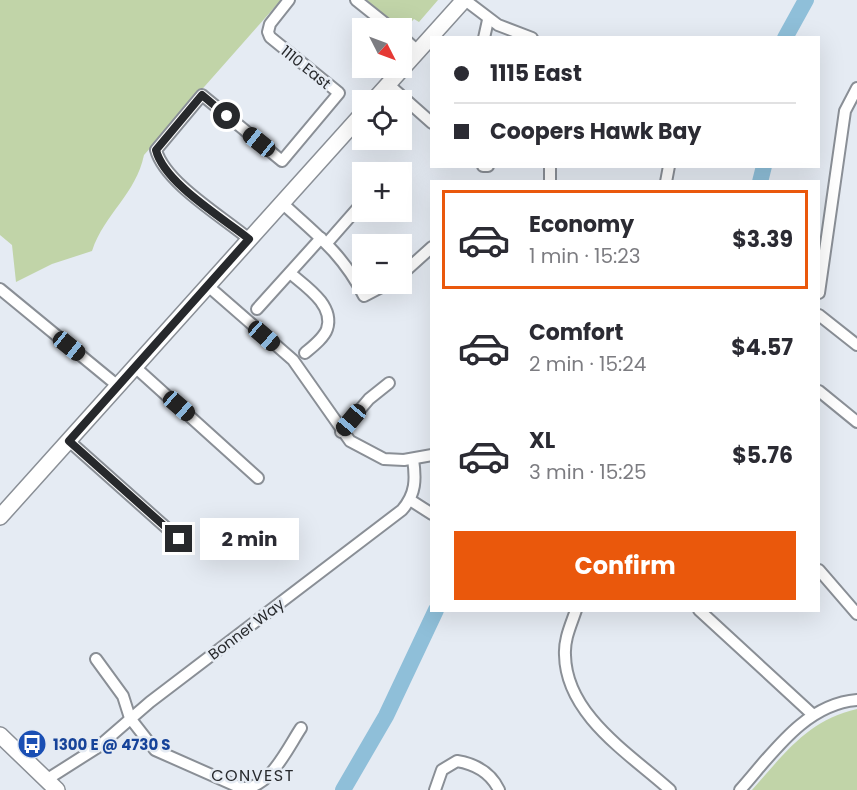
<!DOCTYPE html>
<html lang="en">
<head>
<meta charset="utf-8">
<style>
	:root { --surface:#fff; --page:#f2f2f3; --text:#2b2b33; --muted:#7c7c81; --line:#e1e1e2; --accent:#ea580c }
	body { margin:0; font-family:Poppins,sans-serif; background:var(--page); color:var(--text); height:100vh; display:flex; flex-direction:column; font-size:22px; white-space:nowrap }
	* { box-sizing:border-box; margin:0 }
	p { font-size:20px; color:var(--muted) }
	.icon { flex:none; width:33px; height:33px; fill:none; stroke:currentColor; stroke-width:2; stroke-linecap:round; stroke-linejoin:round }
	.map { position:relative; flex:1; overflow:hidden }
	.panel { position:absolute; left:430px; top:180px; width:390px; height:432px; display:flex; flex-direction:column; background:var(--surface); border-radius:0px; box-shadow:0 6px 24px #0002 }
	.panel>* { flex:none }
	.guide { position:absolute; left:430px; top:36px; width:390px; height:132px; border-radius:0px; box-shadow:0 6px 24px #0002; display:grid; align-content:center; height:132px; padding:0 24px; background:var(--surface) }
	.needle { width:39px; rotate:132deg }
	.buttons { position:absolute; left:352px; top:18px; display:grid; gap:12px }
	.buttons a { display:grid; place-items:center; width:60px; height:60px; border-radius:0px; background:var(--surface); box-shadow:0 6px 24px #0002; font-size:30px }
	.end { position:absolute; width:27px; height:27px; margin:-14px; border:8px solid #27292c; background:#fff; box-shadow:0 0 0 3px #fff }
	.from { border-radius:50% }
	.bubble { position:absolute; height:42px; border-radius:0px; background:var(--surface); box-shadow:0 6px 24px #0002; font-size:20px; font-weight:700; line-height:42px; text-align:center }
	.car { position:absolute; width:18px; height:36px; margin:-18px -9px; border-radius:8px; box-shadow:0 0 4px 2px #0007; background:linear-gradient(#222 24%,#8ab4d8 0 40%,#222 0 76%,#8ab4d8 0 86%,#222 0) }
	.guide b { display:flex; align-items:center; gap:21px; height:57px; font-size:22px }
	.guide b+b { border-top:2px solid var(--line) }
	.guide i { width:15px; height:15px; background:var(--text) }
	ul { padding:10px 0 0; list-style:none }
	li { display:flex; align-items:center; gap:18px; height:99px; margin:0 12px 9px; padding:0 12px; border:3px solid transparent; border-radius:0px }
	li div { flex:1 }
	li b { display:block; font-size:22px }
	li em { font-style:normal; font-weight:700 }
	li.on { border-color:var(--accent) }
	li>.icon { width:54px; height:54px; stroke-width:1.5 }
	.cta { display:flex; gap:12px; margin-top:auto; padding:12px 24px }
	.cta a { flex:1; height:69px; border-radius:0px; background:var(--accent); color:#fff; font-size:24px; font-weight:700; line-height:69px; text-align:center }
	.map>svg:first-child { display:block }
</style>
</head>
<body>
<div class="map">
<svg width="857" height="790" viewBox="0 0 857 790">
	<rect width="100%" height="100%" fill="#e5ebf3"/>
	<g fill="#c1d4a8">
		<path d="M 0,0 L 281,0 L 144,155 C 136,194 105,213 92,251 L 52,264 L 16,282 L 12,245 L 0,235 Z"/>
		<path d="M 367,0 L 438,0 L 419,22 L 414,19 L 403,31 Z"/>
		<path d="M 857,709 L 857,790 L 752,790 C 784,754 808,720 857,709 Z"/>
	</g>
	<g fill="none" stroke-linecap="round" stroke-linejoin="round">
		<g stroke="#8fbfd9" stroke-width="16">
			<path d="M 785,38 L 806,0"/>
			<path d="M 760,182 L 764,166"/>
			<path d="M 343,790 L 386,716 L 436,610"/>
		</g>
		<g stroke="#8a8f96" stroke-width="14">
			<g id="street">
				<path d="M 356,0 L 391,28"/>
				<path d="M 465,0 L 498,25 L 532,38"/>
				<path d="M 402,37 L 418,51"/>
				<path d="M 484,38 L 488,20"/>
				<path d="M 388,84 L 432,123"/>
				<path d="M 483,166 L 488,166"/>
				<path d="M 550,182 L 550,166"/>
				<path d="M 666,182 L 669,166"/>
				<path d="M 282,203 C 316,234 343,254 364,296 L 387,284"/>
				<path d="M 249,239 C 223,217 165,183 156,150 L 202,95 L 282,161 L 339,93 L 270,37 L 268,32 L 270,24 L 289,0"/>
				<path d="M 327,243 L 363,202"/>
				<path d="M 290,273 C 305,286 335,305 327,329 C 324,338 312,347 305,353"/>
				<path d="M 402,274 L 432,247"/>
				<path d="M 208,286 L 293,360 L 350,441 L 384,459 L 404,460 L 432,455"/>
				<path d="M 0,289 L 118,386"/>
				<path d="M 819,293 L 845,111 L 857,88"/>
				<path d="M 257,309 L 321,238"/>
				<path d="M 819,315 L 857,345"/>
				<path d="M 135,367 L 258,478"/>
				<path d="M 819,391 L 857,422"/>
				<path d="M 341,432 L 369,399 L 389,383"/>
				<path d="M 69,441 L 179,539"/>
				<path d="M 410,500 L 432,514"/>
				<path d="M 819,570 L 857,614"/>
				<path d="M 576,610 C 571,625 564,639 565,655 C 566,715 630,754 670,790"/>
				<path d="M 699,610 L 812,714"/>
				<path d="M 96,659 L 123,696 L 130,718 L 155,750 L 241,788 C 269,790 287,749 301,728"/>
				<path d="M 46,780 L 98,747 L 150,702 L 402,510 C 416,494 416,479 413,459"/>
				<path d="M 435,790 L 442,770 L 457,761 C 475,764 491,773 499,790"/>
				<path d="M 740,790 C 772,754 805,704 857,700"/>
			</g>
		</g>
		<g stroke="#8a8f96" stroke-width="18">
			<g id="secondary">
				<path d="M 374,100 L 464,0"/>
				<path d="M 0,517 L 363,113"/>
				<path d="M 0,735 L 57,790"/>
			</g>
		</g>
		<use href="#street" stroke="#fff" stroke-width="10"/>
		<use href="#secondary" stroke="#fff" stroke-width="15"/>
	</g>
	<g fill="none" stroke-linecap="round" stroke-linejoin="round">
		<path stroke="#27292c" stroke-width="8" d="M 179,539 L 69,441 L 249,239 C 223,218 164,183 156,150 L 202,95 L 227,116"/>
	</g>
	<defs>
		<g id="bus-disc" transform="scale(1.5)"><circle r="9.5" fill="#1a4fb4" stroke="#e5ebf3"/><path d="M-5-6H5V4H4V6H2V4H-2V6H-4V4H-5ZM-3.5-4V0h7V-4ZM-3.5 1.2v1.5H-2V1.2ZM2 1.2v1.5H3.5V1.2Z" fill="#fff"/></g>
	</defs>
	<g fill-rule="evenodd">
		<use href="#bus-disc" x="32" y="744"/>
	</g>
	<g text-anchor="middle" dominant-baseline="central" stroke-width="5" stroke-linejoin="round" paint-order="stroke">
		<g font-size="15" fill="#27292c" stroke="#e5ebf3">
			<text transform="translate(306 67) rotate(39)">1110 East</text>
			<text transform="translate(246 629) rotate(-37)">Bonner Way</text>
		</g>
		<g font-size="15" font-weight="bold" fill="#164399" stroke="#e5ebf3" text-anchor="start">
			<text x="53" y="744">1300 E @ 4730 S</text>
		</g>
		<g font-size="16" letter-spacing="1.5" fill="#27292c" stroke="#e5ebf3">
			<text x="253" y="775">CONVEST</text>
		</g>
	</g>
</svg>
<div class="buttons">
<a><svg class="needle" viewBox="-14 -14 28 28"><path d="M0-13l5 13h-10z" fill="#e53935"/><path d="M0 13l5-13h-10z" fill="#7c7c81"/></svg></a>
<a><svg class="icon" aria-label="locate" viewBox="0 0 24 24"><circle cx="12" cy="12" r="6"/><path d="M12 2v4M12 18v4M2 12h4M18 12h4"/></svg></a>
<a>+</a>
<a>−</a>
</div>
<i class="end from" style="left:227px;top:116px"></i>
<i class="end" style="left:179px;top:539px"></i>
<div class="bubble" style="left:200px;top:518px;width:99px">2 min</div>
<i class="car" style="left:259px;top:142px;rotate:309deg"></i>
<i class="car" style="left:264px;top:336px;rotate:131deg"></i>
<i class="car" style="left:69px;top:346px;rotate:129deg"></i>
<i class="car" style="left:179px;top:406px;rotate:131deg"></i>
<i class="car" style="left:351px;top:420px;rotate:220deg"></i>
<div class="guide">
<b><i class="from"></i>1115 East</b>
<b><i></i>Coopers Hawk Bay</b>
</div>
<section class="panel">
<ul>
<li class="on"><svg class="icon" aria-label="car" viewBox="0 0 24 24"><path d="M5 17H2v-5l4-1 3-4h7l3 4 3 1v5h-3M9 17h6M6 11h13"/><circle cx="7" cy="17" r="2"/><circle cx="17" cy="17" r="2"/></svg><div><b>Economy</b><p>1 min · 15:23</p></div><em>$3.39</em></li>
<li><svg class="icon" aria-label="car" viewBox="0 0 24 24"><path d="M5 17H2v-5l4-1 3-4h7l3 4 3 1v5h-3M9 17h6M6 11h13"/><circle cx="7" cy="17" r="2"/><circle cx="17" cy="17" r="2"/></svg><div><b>Comfort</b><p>2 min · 15:24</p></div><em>$4.57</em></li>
<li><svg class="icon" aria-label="car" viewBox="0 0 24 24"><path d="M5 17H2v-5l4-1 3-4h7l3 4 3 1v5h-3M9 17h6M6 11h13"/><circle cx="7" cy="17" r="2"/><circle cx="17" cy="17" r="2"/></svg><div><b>XL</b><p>3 min · 15:25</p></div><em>$5.76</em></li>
</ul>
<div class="cta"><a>Confirm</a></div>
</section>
</div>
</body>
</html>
